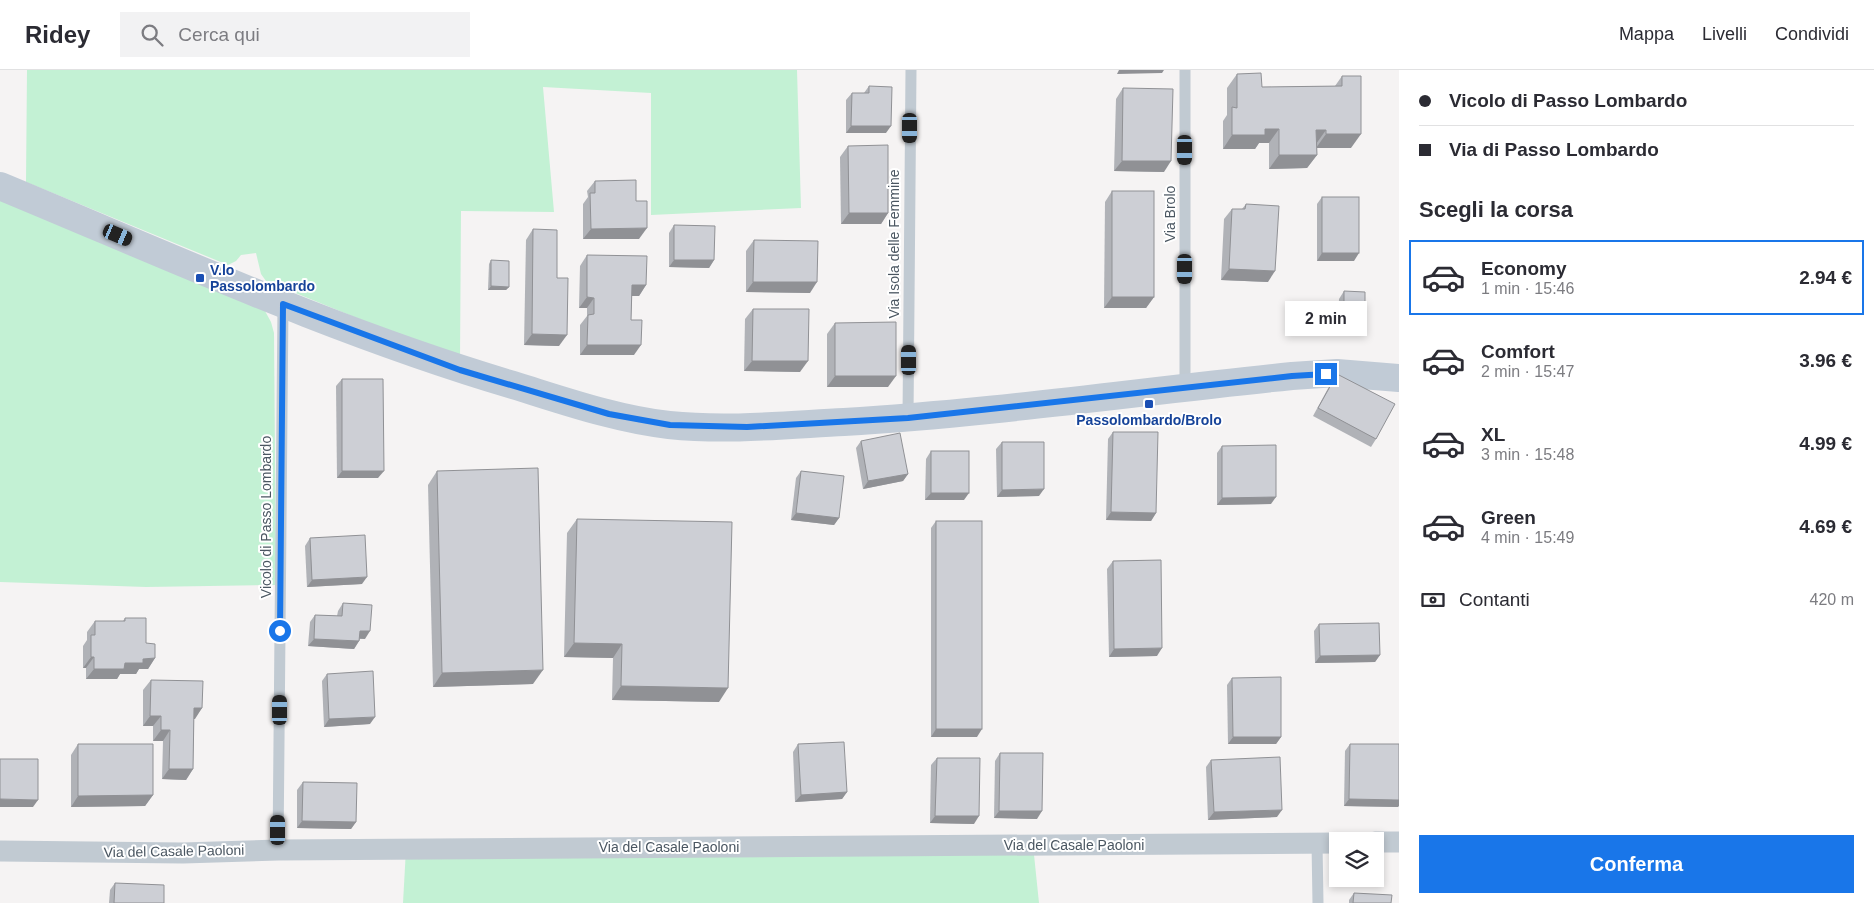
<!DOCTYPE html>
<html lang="it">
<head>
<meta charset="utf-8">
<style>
	:root { --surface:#fff; --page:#f2f2f3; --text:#2b2b33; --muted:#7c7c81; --line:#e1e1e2; --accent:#1976e9 }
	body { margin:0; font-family:Helvetica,sans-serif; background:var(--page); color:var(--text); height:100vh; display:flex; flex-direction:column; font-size:19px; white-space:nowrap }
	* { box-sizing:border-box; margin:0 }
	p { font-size:16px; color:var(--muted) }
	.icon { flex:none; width:28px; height:28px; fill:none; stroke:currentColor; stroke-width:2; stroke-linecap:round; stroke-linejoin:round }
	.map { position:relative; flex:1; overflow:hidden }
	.side { display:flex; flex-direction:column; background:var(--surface); width:475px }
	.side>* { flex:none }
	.top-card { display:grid; align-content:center; height:110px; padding:0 20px; background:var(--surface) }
	.controls { position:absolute; left:1329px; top:762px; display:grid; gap:10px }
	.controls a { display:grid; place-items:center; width:55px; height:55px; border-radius:0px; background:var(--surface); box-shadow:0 2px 8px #0003; font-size:25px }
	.end { position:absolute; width:22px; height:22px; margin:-11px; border:6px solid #1976e9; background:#fff; box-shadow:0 0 0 2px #fff }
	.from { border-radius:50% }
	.bubble { position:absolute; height:35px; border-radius:0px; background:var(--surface); box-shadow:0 2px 8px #0003; font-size:16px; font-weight:700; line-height:35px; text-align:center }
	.car { position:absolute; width:15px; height:30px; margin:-15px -8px; border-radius:6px; box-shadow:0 0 4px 1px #0007; background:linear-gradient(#222 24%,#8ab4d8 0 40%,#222 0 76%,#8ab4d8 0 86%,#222 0) }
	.top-card b { display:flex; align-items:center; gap:18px; height:48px; font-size:19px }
	.top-card b+b { border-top:1px solid var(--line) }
	.top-card i { width:12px; height:12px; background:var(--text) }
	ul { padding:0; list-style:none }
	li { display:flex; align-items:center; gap:15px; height:75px; margin:0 10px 8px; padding:0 10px; border:2px solid transparent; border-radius:0px }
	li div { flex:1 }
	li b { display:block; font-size:19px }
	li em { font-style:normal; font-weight:700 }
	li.active { border-color:var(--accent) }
	li>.icon { width:45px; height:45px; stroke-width:1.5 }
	h2 { padding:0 20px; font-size:22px; line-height:60px }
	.pay { display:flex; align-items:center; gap:12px; height:55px; padding:0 20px; font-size:19px }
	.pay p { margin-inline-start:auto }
	.button { display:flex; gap:10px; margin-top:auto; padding:10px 20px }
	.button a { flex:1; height:58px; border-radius:0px; background:var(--accent); color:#fff; font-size:20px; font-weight:700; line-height:58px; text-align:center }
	header { display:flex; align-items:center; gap:30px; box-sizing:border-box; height:70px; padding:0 25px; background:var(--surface); border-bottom:1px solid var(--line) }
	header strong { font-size:24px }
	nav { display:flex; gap:28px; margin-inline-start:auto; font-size:18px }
	.search { width:350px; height:45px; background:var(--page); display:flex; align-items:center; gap:12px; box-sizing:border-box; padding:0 18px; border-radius:0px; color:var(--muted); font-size:19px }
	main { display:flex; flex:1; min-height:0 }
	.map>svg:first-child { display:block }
</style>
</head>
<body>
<header>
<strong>Ridey</strong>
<div class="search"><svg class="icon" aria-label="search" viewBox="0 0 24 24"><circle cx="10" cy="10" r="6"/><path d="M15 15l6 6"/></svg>Cerca qui</div>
<nav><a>Mappa</a><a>Livelli</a><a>Condividi</a></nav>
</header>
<main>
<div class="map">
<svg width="1399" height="833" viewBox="0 0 1399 833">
	<rect width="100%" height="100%" fill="#f5f3f3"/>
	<g fill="#c3f1d4">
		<path d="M 27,0 L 797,0 L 801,138 L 651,145 L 651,23 L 543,17 L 554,142 L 461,141 L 460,290 L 266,211 L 261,204 L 256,183 L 241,185 L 236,191 L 228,195 L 26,112 Z"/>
		<path d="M 0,124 L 265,241 L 271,252 L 274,263 L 276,515 L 146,517 L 0,512 Z"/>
		<path d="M 1033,775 L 1039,833 L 403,833 L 406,779 Z"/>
	</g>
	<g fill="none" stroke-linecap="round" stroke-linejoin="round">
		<g stroke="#c1cad2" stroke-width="11">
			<path d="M 1185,319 L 1185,0"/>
			<path d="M 908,348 L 911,0"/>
			<path d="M 1317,773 L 1318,833"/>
			<path d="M 278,780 L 283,234"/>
		</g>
		<g stroke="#c1cad2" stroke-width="21">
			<path d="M 1375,772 L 1399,772"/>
			<path d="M 0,781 L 183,783 L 278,780 L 1338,773"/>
		</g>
		<path stroke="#c1cbd6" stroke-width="28" d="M 0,116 C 169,186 337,263 513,315 C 565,331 616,349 669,355 C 727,361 786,355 844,352 C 994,343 1143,321 1292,306 L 1337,303 L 1399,308"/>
	</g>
	<g fill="#b0b2b7">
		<path d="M 1237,4 L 1262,17 L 1335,16 L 1342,6 L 1351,78 L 1317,78 L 1317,85 L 1307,98 L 1269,99 L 1269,73 L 1259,73 L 1255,79 L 1223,79 L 1223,51 L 1227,45 L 1227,18 Z"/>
		<path d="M 869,16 L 886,63 L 846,63 L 846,30 L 852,23 L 864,23 Z"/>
		<path d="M 1123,18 L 1164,102 L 1114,101 L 1116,29 Z"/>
		<path d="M 848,76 L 888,143 L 881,154 L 841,154 L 840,87 Z"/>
		<path d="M 595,111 L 636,131 L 639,169 L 583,169 L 583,134 L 588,127 L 587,121 Z"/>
		<path d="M 1112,121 L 1154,227 L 1146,238 L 1104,238 L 1105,132 Z"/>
		<path d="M 1322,127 L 1354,191 L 1317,191 L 1317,134 Z"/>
		<path d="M 1246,134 L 1268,212 L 1221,210 L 1224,149 L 1232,139 L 1242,139 Z"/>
		<path d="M 674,155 L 714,190 L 709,198 L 669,197 L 669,163 Z"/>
		<path d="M 533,159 L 557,208 L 559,276 L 524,275 L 526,170 Z"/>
		<path d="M 754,170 L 810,223 L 746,222 L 746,181 Z"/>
		<path d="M 587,185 L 646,215 L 639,226 L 632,226 L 631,250 L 634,285 L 580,285 L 580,255 L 587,246 L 587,238 L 579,238 L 580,196 Z"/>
		<path d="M 491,190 L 509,217 L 506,220 L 488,220 L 489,194 Z"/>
		<path d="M 1344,221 L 1359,260 L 1338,260 L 1339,229 Z"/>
		<path d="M 753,239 L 800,302 L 744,301 L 745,249 Z"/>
		<path d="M 835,253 L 888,317 L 827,317 L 827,264 Z"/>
		<path d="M 1337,304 L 1376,369 L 1371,377 L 1313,346 L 1332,311 Z"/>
		<path d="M 342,309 L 378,408 L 337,408 L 336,316 Z"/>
		<path d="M 1113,362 L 1156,443 L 1151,451 L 1106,450 L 1108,369 Z"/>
		<path d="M 861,371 L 908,404 L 903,411 L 863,419 L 856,378 Z"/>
		<path d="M 1002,372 L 1039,426 L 997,427 L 996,379 Z"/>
		<path d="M 1222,376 L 1271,434 L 1217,435 L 1217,383 Z"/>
		<path d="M 931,381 L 964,430 L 925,430 L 926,389 Z"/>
		<path d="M 437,401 L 533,614 L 433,617 L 428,415 Z"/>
		<path d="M 801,401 L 839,448 L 834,455 L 791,450 L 796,408 Z"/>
		<path d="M 577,449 L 719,632 L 612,630 L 613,588 L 564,587 L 567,463 Z"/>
		<path d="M 936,451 L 977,667 L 931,667 L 931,458 Z"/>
		<path d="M 310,468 L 362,514 L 307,517 L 305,476 Z"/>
		<path d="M 1113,491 L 1157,586 L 1109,587 L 1107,499 Z"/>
		<path d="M 343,533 L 365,569 L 360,569 L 359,571 L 354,579 L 308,576 L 310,552 L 315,545 L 337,546 L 338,541 Z"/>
		<path d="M 125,548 L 146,573 L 155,588 L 148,599 L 139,599 L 136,604 L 120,604 L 117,609 L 86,609 L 86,598 L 83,598 L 83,576 L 87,570 L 87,562 L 95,551 L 123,551 Z"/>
		<path d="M 1319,554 L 1380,585 L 1375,592 L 1315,593 L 1314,561 Z"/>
		<path d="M 327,604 L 370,654 L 324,657 L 322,611 Z"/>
		<path d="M 1232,608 L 1281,667 L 1276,674 L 1228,674 L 1227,615 Z"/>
		<path d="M 151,610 L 202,638 L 194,649 L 193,699 L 186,710 L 162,709 L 163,671 L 153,671 L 153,656 L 143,656 L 143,620 Z"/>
		<path d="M 78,674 L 153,725 L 145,736 L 71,737 L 71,685 Z"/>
		<path d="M 798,674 L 847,722 L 842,729 L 795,732 L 793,682 Z"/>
		<path d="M 1350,674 L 1398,737 L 1344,736 L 1345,681 Z"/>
		<path d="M 1000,683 L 1037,749 L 994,748 L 995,691 Z"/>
		<path d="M 937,688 L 974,754 L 930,753 L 931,695 Z"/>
		<path d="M 1211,690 L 1277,747 L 1208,750 L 1206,697 Z"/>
		<path d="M 303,712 L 356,752 L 351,759 L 297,758 L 297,720 Z"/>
		<path d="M 115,813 L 164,833 L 109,833 L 110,820 Z"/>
		<path d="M 1354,823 L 1391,833 L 1349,833 L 1349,830 Z"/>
	</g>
	<g fill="#909195">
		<path d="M 1119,0 L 1164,0 L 1162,3 L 1117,4 Z"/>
		<path d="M 851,56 L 891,56 L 886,63 L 846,63 Z"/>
		<path d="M 1265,59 L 1279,59 L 1269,73 L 1259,73 L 1255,79 L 1223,79 L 1232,65 Z"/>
		<path d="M 1316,60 L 1326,60 L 1316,74 Z"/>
		<path d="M 1326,64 L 1361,64 L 1351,78 L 1316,78 Z"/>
		<path d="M 1279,85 L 1317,85 L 1307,98 L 1269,99 Z"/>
		<path d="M 1122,91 L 1171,91 L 1164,102 L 1114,101 Z"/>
		<path d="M 849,143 L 888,143 L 881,154 L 841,154 Z"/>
		<path d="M 647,158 L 639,169 L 583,169 L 591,159 Z"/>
		<path d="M 1322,183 L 1359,183 L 1354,191 L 1317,191 Z"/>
		<path d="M 674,190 L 714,190 L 709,198 L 669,197 Z"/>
		<path d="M 1229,199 L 1275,201 L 1268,212 L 1221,210 Z"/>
		<path d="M 753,212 L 817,212 L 810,223 L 746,222 Z"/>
		<path d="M 632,215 L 646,215 L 639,226 L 624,226 Z"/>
		<path d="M 491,216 L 509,217 L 506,220 L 488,220 Z"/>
		<path d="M 587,227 L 594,228 L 587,238 L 579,238 Z"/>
		<path d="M 1112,227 L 1154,227 L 1146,238 L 1104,238 Z"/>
		<path d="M 1344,253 L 1365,253 L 1359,260 L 1338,260 Z"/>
		<path d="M 532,264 L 567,265 L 559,276 L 524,275 Z"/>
		<path d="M 587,275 L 641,275 L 634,285 L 580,285 Z"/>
		<path d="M 752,291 L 808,291 L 800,302 L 744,301 Z"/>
		<path d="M 835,306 L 896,306 L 888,317 L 827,317 Z"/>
		<path d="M 342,401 L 384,401 L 378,408 L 337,408 Z"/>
		<path d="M 908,404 L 903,411 L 863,419 L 868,411 Z"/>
		<path d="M 1044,419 L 1039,426 L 997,427 L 1002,420 Z"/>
		<path d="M 931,423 L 969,423 L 964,430 L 925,430 Z"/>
		<path d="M 1276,427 L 1271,434 L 1217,435 L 1222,428 Z"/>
		<path d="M 1111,442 L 1156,443 L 1151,451 L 1106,450 Z"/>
		<path d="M 796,443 L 839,448 L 834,455 L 791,450 Z"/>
		<path d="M 367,507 L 362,514 L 307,517 L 312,510 Z"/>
		<path d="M 360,561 L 370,561 L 365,569 L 355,568 Z"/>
		<path d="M 314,569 L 359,571 L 354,579 L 308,576 Z"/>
		<path d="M 574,573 L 622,574 L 613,588 L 564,587 Z"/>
		<path d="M 1162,578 L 1157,586 L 1109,587 L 1114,579 Z"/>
		<path d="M 1380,585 L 1375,592 L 1315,593 L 1320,586 Z"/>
		<path d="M 91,587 L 94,587 L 86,598 L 83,598 Z"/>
		<path d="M 155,588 L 148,599 L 139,599 L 136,604 L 120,604 L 117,609 L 86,609 L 94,599 L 125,593 L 143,589 Z"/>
		<path d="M 543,600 L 533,614 L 433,617 L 442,603 Z"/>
		<path d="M 621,616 L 728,618 L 719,632 L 612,630 Z"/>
		<path d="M 194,638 L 202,638 L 195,649 L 187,649 Z"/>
		<path d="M 150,646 L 161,646 L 153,656 L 143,656 Z"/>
		<path d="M 375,647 L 370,654 L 324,657 L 329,649 Z"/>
		<path d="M 936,659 L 982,659 L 977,667 L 931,667 Z"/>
		<path d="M 161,660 L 170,660 L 163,671 L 153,671 Z"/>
		<path d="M 1233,667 L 1281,667 L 1276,674 L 1228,674 Z"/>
		<path d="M 169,699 L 193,699 L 186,710 L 162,709 Z"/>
		<path d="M 847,722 L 842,729 L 795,732 L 801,725 Z"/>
		<path d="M 153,725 L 145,736 L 71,737 L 78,726 Z"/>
		<path d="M 0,729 L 38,730 L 33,737 L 0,737 Z"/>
		<path d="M 1349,729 L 1399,730 L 1399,736 L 1398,737 L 1344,736 Z"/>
		<path d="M 1282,740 L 1277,747 L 1208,750 L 1214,742 Z"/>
		<path d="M 999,741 L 1042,741 L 1037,749 L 994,748 Z"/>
		<path d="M 935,746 L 979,746 L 974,754 L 930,753 Z"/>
		<path d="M 302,751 L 356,752 L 351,759 L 297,758 Z"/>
	</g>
	<g fill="#cdcfd5" stroke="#909195">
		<path d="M 1261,3 L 1262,17 L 1342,16 L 1342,6 L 1361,6 L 1361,64 L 1326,64 L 1326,60 L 1316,60 L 1317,85 L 1279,85 L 1279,59 L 1265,59 L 1265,65 L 1232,65 L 1232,37 L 1237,38 L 1237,4 Z"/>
		<path d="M 869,16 L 892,17 L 891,56 L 851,56 L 852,23 L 869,23 Z"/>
		<path d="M 1123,18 L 1173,19 L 1171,91 L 1122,91 Z"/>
		<path d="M 888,75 L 888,143 L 849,143 L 848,76 Z"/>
		<path d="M 636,110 L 636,131 L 647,131 L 647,158 L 591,159 L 590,123 L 595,123 L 595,111 Z"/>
		<rect x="1112" y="121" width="42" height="106"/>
		<rect x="1322" y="127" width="37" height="56"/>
		<path d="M 1246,134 L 1279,136 L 1275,201 L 1229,199 L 1232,139 L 1245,139 Z"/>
		<path d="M 674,155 L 715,156 L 714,190 L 674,190 Z"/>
		<path d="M 533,159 L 557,160 L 557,208 L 568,208 L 567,265 L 532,264 Z"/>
		<path d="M 754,170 L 818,171 L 817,212 L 753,212 Z"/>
		<path d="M 587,185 L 647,186 L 646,215 L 632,215 L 631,250 L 642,250 L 641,275 L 587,275 L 588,245 L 594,244 L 594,228 L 587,227 Z"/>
		<path d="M 491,190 L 509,191 L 509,217 L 491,216 Z"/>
		<path d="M 1344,221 L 1365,222 L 1365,253 L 1344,253 Z"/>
		<path d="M 753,239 L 809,239 L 808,291 L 752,291 Z"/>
		<path d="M 896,252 L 896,306 L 835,306 L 835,253 Z"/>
		<path d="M 1337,304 L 1395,334 L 1376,369 L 1318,338 Z"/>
		<path d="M 342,309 L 383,309 L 384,401 L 342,401 Z"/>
		<path d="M 1113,362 L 1158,362 L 1156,443 L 1111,442 Z"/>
		<path d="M 900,363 L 908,404 L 868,411 L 861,371 Z"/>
		<path d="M 1002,372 L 1044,372 L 1044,419 L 1002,420 Z"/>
		<path d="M 1276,375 L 1276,427 L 1222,428 L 1222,376 Z"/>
		<rect x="931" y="381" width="38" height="42"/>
		<path d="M 538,398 L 543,600 L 442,603 L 437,401 Z"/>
		<path d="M 801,401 L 844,406 L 839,448 L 796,443 Z"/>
		<path d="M 577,449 L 732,452 L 728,618 L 621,616 L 622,574 L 574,573 Z"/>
		<rect x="936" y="451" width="46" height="208"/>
		<path d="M 365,465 L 367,507 L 312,510 L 310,468 Z"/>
		<path d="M 1161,490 L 1162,578 L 1114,579 L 1113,491 Z"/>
		<path d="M 343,533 L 372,535 L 370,561 L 360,561 L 359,571 L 314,569 L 315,545 L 342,546 Z"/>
		<path d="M 125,548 L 146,548 L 146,573 L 155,574 L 155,588 L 143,589 L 143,593 L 125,593 L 124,599 L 94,599 L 94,587 L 91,587 L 91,565 L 95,565 L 95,551 L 125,551 Z"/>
		<path d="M 1379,553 L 1380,585 L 1320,586 L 1319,554 Z"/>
		<path d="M 373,601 L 375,647 L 329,649 L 327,604 Z"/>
		<path d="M 1281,607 L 1281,667 L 1233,667 L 1232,608 Z"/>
		<path d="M 151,610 L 203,611 L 202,638 L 194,638 L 193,699 L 169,699 L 170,660 L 161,660 L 161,646 L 150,646 Z"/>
		<path d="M 844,672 L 847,722 L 801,725 L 798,674 Z"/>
		<path d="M 78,674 L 153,674 L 153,725 L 78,726 Z"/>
		<path d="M 1350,674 L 1399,674 L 1399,730 L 1349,729 Z"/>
		<path d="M 1000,683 L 1043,683 L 1042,741 L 999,741 Z"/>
		<path d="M 1280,687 L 1282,740 L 1214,742 L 1211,690 Z"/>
		<path d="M 937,688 L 980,688 L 979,746 L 935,746 Z"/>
		<path d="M 0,689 L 38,689 L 38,730 L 0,729 Z"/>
		<path d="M 303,712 L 357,713 L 356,752 L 302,751 Z"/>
		<path d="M 115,813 L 164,815 L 164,833 L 114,833 Z"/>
		<path d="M 1354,823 L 1392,825 L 1391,833 L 1353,833 Z"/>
	</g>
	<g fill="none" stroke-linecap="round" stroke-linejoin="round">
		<path stroke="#1976e9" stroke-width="6" d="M 280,561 L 283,234 L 460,300 L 609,344 L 670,355 L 747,357 L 908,348 L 1292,306 L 1326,304"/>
	</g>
	<g fill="#1a4fb4" stroke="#fff" stroke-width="2">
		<rect x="195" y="203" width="10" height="10" rx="2.5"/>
		<rect x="1144" y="329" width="10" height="10" rx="2.5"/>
	</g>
	<g text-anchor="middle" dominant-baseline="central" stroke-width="4" stroke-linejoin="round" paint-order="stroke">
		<g font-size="14" fill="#4a5661" stroke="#fff">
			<text transform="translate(1170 144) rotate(-90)">Via Brolo</text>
			<text transform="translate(894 174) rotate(-90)">Via Isola delle Femmine</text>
			<text transform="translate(266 447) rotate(-90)">Vicolo di Passo Lombardo</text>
			<text x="1074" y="775">Via del Casale Paoloni</text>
			<text x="669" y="777">Via del Casale Paoloni</text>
			<text transform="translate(174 781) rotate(-1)">Via del Casale Paoloni</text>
		</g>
		<g font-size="14" font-weight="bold" fill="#164399" stroke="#fff" text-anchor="start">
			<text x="210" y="200">V.lo<tspan x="210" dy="16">Passolombardo</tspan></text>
			<text x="1149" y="350" text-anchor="middle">Passolombardo/Brolo</text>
		</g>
	</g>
</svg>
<div class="controls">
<a><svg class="icon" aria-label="layers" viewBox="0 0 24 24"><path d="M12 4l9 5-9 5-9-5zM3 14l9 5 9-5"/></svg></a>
</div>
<i class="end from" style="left:280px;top:561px"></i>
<i class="end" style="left:1326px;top:304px"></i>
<div class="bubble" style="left:1285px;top:231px;width:82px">2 min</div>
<i class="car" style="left:910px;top:58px;rotate:180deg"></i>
<i class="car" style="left:1185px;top:80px;rotate:180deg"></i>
<i class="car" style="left:118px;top:165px;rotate:113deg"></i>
<i class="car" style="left:1185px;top:199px;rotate:180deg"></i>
<i class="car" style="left:909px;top:290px;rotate:0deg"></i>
<i class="car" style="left:280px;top:640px;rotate:0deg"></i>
<i class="car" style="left:278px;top:760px;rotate:0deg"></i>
</div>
<section class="side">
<div class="top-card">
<b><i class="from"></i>Vicolo di Passo Lombardo</b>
<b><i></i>Via di Passo Lombardo</b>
</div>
<h2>Scegli la corsa</h2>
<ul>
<li class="active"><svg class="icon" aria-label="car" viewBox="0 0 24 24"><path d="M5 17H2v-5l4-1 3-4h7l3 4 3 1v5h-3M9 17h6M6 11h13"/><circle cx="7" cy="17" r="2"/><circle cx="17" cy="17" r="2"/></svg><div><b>Economy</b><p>1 min · 15:46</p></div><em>2.94 €</em></li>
<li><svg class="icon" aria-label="car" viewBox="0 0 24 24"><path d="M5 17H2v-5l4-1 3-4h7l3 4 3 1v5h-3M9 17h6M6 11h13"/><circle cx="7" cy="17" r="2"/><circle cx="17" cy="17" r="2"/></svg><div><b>Comfort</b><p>2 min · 15:47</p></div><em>3.96 €</em></li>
<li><svg class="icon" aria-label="car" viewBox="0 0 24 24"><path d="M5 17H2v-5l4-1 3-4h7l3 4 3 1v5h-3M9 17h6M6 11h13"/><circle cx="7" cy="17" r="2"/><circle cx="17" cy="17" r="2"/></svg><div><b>XL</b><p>3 min · 15:48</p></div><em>4.99 €</em></li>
<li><svg class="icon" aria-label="car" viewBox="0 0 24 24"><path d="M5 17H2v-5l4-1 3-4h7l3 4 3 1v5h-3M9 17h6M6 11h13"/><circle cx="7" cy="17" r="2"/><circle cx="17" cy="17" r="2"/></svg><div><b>Green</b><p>4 min · 15:49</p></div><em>4.69 €</em></li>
</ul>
<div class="pay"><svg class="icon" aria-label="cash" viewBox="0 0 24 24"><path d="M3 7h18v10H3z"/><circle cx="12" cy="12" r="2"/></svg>Contanti<p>420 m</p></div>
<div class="button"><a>Conferma</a></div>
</section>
</main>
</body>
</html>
